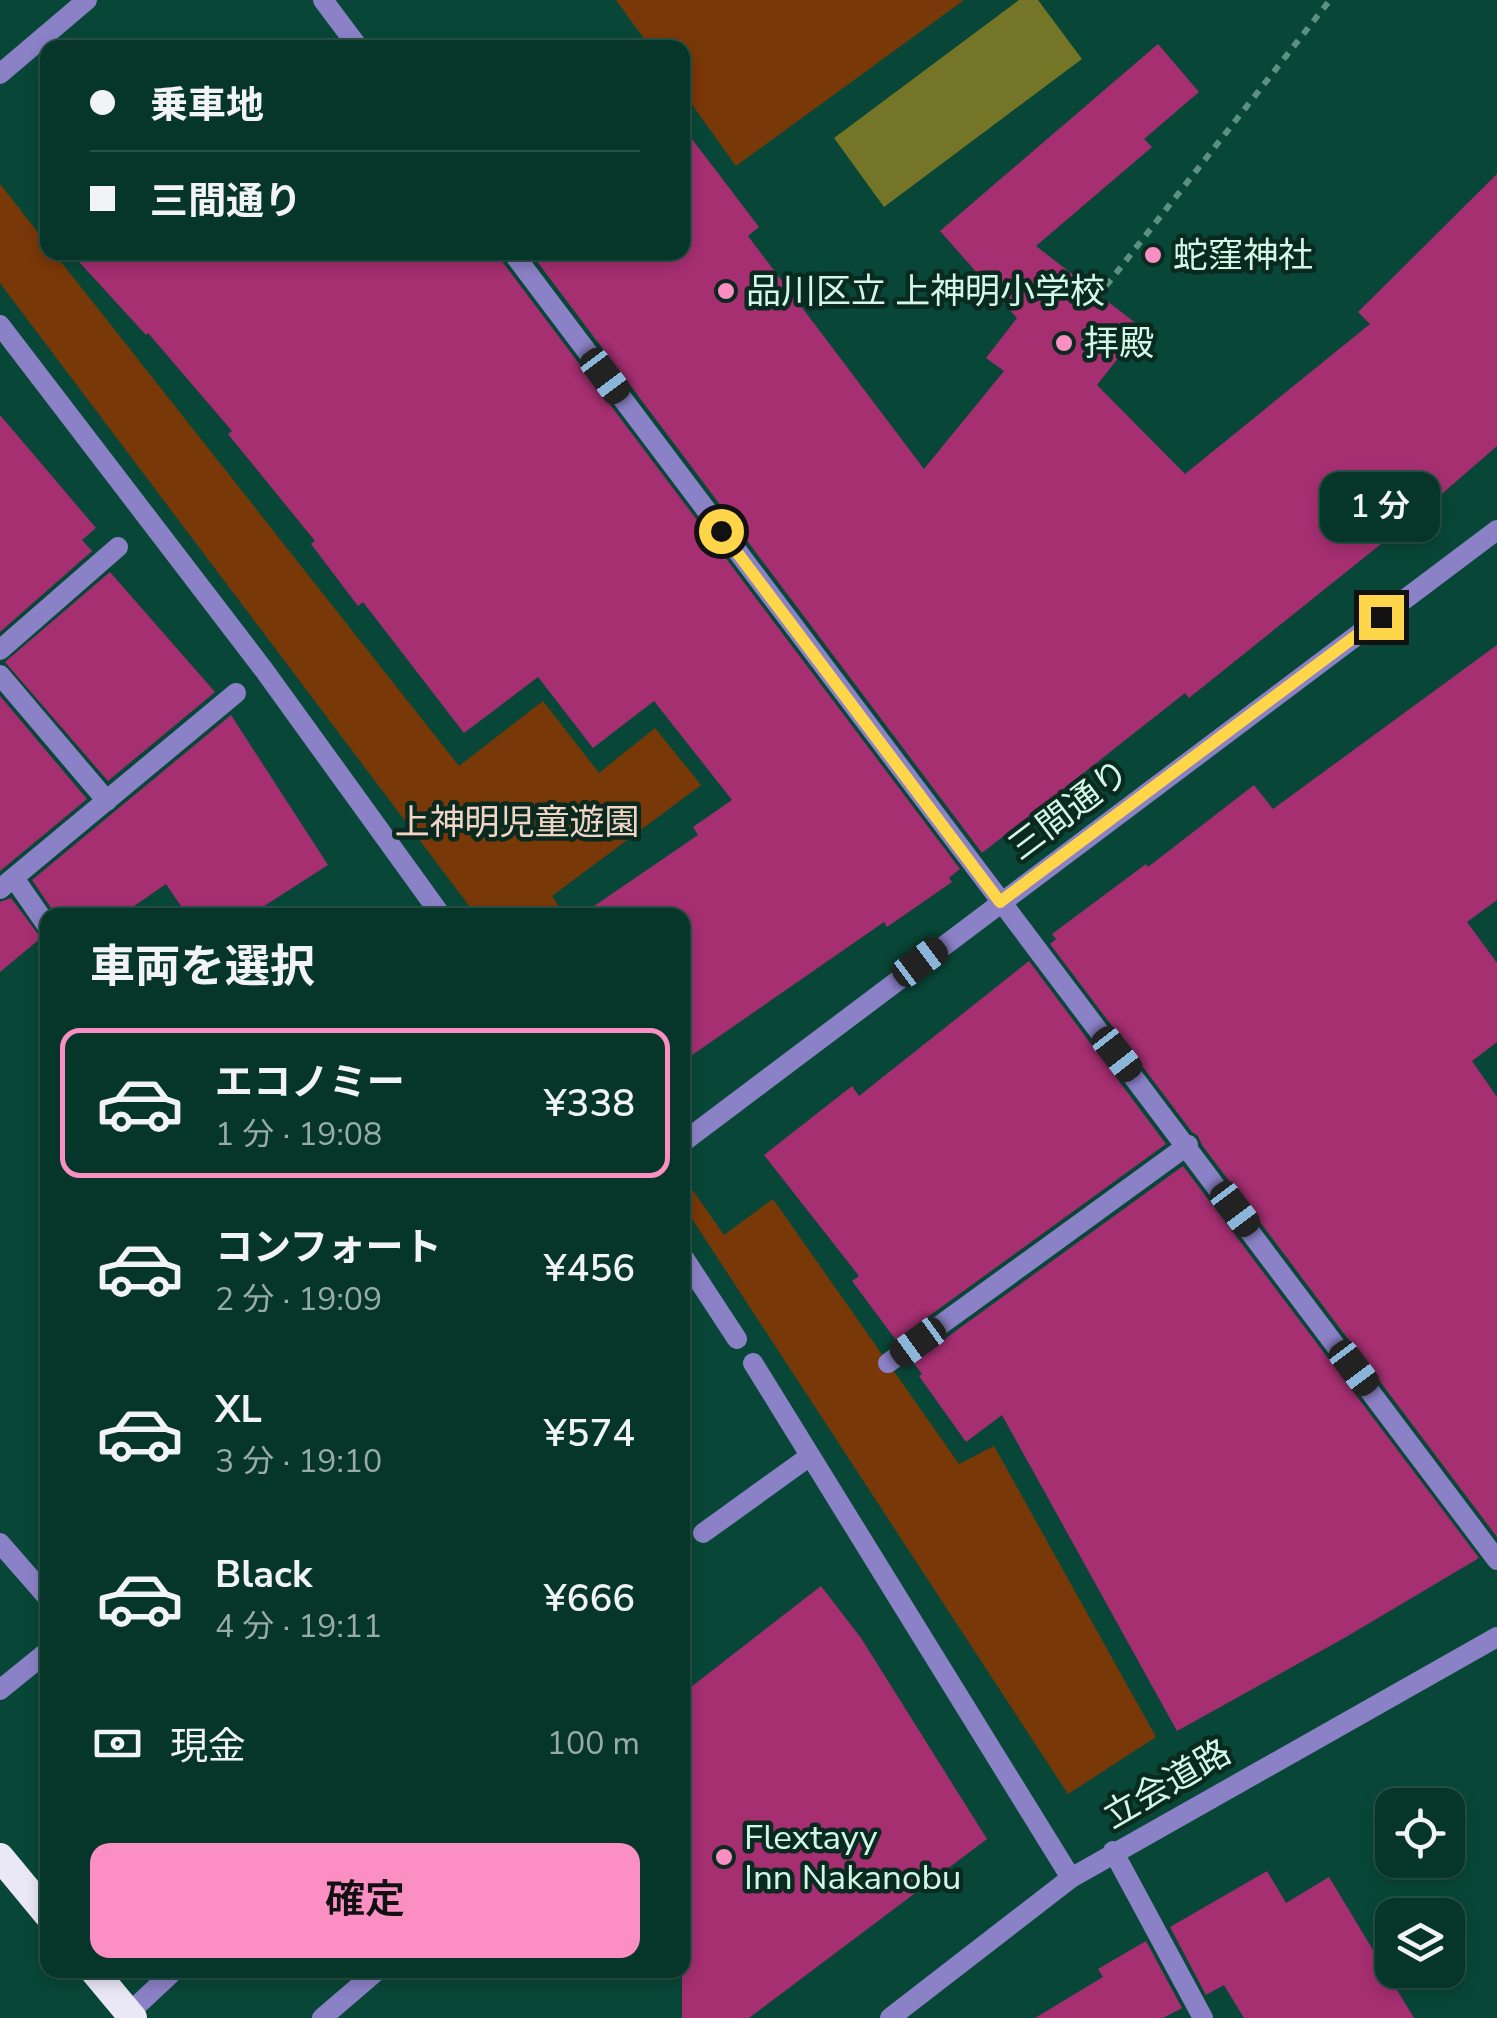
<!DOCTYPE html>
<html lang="ja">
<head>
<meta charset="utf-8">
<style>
	:root { --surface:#063529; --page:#0f3d31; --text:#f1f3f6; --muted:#98aba8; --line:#275046; --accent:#fb8fc4 }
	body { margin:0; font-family:"Nunito Sans","Noto Sans JP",sans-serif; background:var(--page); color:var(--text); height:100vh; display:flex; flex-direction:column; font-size:38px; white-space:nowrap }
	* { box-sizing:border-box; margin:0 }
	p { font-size:32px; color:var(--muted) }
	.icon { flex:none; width:55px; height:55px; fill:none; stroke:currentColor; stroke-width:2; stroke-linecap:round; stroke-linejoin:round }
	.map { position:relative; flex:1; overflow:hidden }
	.drawer { position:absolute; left:40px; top:908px; width:650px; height:1070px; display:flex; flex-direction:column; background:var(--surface); border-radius:20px; box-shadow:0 5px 15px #0003,0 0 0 2px var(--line) }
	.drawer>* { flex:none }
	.hud { position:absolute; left:40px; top:40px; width:650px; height:220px; border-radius:20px; box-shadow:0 5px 15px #0003,0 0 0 2px var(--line); display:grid; align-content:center; height:220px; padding:0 50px; background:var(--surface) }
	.tools { position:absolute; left:1375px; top:1788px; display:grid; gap:20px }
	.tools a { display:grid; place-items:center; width:90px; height:90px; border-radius:20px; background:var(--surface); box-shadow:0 5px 15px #0003,0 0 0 2px var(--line); font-size:50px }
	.end { position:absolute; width:45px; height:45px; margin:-22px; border:12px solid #ffd54a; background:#111; box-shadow:0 0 0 5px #111 }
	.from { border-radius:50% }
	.bubble { position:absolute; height:70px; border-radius:20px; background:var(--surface); box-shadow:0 5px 15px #0003,0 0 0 2px var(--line); font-size:32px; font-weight:600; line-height:70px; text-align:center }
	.car { position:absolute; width:30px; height:60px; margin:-30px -15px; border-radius:12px; box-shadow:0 0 8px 2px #0007; background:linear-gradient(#222 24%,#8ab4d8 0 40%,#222 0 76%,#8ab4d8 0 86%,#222 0) }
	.hud b { display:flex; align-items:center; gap:35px; height:95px; font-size:38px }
	.hud b+b { border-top:2px solid var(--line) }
	.hud i { width:25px; height:25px; background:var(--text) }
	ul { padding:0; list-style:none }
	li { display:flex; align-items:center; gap:30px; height:150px; margin:0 20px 15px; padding:0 30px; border:5px solid transparent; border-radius:20px }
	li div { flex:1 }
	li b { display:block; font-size:38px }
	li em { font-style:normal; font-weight:600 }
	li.selected { border-color:var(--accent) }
	li>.icon { width:90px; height:90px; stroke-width:1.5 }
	h2 { padding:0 50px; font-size:45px; line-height:120px }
	.pay { display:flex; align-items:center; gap:25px; height:110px; padding:0 50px; font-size:38px }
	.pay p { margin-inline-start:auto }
	.cta { display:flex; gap:20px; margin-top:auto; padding:20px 50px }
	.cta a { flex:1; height:115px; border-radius:20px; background:var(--accent); color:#111; font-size:40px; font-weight:600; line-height:115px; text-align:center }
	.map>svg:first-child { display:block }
</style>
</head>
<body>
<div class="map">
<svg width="1497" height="2018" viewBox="0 0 1497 2018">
	<rect width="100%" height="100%" fill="#084737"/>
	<g fill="#793808">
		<path d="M 616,0 L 964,0 L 736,166 L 683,92 L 682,48 L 650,47 Z"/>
		<path d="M 0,184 L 47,244 L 48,252 L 54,253 L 459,766 L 543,701 L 599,773 L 655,728 L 701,785 L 552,896 L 565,915 L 476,915 L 0,283 Z"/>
		<path d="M 682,1175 L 724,1235 L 773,1199 L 959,1464 L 994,1446 L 1156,1737 L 1068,1794 L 683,1205 Z"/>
	</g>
	<path fill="#747526" d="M 1019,0 L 1038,0 L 1082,59 L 884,207 L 834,138 Z"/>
	<g fill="#a52f71">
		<path d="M 1158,44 L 1199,92 L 1144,139 L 1152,147 L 1036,246 L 1142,328 L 1097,385 L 1185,474 L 1370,324 L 1358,312 L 1497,174 L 1497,446 L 1421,512 L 1189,698 L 1185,693 L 982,853 L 530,252 L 682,252 L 682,126 L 759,227 L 748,236 L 924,469 L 1004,371 L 986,358 L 1017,318 L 940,231 Z"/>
		<path d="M 70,252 L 498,252 L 501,260 L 960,869 L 949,878 L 952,882 L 887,927 L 884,922 L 682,1062 L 682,915 L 581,915 L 698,835 L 693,827 L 732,800 L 654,701 L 593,748 L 538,677 L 464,733 L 363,602 L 358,606 L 311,544 L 315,541 L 228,434 L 232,431 L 148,333 L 146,335 Z"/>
		<path d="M 0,415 L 96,528 L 82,540 L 92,551 L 0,632 Z"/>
		<path d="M 110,572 L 215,692 L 108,781 L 5,662 Z"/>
		<path d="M 1497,645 L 1497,900 L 1467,922 L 1497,963 L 1497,1042 L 1472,1061 L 1497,1097 L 1497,1537 L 1202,1145 L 1198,1136 L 1192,1132 L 1050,944 L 1056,939 L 1052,934 L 1146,864 L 1148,867 L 1254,785 L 1273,809 Z"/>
		<path d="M 0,696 L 87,799 L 0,871 Z"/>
		<path d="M 231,715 L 328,865 L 250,915 L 187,915 L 166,884 L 121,915 L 56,915 L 32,880 Z"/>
		<path d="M 11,898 L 41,938 L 0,972 L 0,902 Z"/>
		<path d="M 1029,961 L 1166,1144 L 896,1340 L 852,1281 L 859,1276 L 764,1155 L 852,1086 L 859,1096 Z"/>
		<path d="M 1183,1166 L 1479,1558 L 1346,1637 L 1177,1731 L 1002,1415 L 966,1442 L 919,1376 L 922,1374 L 913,1362 Z"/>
		<path d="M 821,1586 L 861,1638 L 987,1839 L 749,2018 L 682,2018 L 682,1694 Z"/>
		<path d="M 1267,1871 L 1286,1903 L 1329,1877 L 1414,2018 L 1244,2018 L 1224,1985 L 1206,1995 L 1170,1927 Z"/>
		<path d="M 1146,1941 L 1182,2008 L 1163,2018 L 1035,2018 L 1103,1977 L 1098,1969 Z"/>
	</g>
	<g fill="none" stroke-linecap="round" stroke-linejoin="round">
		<path stroke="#5c9080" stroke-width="6" stroke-dasharray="8 8" stroke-linecap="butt" d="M 1106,286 L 1330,0"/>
		<g stroke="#8b81c6" stroke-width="20">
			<path d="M 0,650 L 118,547"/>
			<path d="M 0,675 L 107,801"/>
			<path d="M 14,878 L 48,927"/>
			<path d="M 0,889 L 236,693"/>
			<path d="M 888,1363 L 1188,1145"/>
			<path d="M 703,1533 L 810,1456"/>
			<path d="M 0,1543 L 48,1598"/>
			<path d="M 129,2013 L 175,1970"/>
			<path d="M 322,2018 L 378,1970"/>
		</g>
		<g stroke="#8b81c6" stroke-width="20">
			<path d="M 323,0 L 359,48"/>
			<path d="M 0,74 L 87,0"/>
			<path d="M 512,252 L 1497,1560"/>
			<path d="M 0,325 L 264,670 L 441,915"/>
			<path d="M 1113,1851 L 1203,2018"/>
		</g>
		<g stroke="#8b81c6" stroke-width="20">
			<path d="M 682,1143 L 1497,530"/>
			<path d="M 682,1255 L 737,1339"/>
			<path d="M 753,1363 L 1071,1878"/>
			<path d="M 0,1690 L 48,1651"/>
			<path d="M 890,2018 L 1071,1878 L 1497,1637"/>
		</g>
		<g stroke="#eae8f7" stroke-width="28">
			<path d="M 0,1857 L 48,1915"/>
			<path d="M 93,1970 L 133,2018"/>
		</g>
	</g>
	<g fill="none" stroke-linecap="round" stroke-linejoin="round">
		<path stroke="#ffd54a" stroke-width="12" d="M 721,531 L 1000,902 L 1381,617"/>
	</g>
	<g fill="#fb8fc4" stroke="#0a2a20" stroke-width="4">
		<circle cx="1153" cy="255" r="10"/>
		<circle cx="726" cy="291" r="10"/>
		<circle cx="1064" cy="343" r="10"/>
		<circle cx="724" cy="1857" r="10"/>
	</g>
	<g text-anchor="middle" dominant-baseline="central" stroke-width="9" stroke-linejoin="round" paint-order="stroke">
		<g font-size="35" fill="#d3f7e9" stroke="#0a2a20" text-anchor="start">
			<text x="1173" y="255">蛇窪神社</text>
			<text x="746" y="291">品川区立 上神明小学校</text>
			<text x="1084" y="343">拝殿</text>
			<text x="744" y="1837">Flextayy<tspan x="744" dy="40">Inn Nakanobu</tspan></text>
		</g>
		<g font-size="35" fill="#d3f7e9" stroke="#0a2a20">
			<text transform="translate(1069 810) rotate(-37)">三間通り</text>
			<text transform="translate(1167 1784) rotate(-30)">立会道路</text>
		</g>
		<g font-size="35" fill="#f2d5c5" stroke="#0a2a20">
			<text x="517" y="822">上神明児童遊園</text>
		</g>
	</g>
</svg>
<div class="tools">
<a><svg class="icon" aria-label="locate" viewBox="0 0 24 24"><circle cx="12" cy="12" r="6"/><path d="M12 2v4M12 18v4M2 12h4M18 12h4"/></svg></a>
<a><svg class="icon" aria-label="layers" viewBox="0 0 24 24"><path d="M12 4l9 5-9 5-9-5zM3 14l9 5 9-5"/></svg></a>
</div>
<i class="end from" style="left:721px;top:531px"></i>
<i class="end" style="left:1381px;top:617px"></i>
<div class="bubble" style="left:1320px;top:472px;width:120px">1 分</div>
<i class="car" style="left:605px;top:376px;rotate:143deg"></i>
<i class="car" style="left:920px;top:962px;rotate:53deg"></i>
<i class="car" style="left:1117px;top:1054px;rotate:142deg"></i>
<i class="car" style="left:1235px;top:1209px;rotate:143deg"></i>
<i class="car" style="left:918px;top:1342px;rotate:234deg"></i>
<i class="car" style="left:1354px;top:1368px;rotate:143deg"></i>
<div class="hud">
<b><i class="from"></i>乗車地</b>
<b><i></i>三間通り</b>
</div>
<section class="drawer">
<h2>車両を選択</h2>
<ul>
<li class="selected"><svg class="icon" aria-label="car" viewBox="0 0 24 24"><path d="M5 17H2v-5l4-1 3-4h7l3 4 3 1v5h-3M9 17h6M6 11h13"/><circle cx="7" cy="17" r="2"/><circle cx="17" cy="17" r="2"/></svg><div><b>エコノミー</b><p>1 分 · 19:08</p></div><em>¥338</em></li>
<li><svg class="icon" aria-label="car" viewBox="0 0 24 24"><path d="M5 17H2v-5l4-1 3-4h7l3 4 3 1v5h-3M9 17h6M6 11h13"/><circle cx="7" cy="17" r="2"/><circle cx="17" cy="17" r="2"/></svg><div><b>コンフォート</b><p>2 分 · 19:09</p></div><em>¥456</em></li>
<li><svg class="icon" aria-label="car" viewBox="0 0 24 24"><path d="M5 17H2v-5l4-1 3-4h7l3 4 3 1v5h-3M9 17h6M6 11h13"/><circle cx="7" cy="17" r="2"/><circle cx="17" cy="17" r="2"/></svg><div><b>XL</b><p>3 分 · 19:10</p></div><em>¥574</em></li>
<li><svg class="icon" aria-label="car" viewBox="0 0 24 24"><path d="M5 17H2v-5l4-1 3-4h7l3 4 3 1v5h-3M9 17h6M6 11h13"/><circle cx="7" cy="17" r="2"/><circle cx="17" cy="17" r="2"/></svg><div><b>Black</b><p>4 分 · 19:11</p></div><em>¥666</em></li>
</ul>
<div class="pay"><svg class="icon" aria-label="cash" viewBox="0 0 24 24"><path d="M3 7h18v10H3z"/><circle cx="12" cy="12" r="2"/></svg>現金<p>100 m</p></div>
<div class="cta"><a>確定</a></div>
</section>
</div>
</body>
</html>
